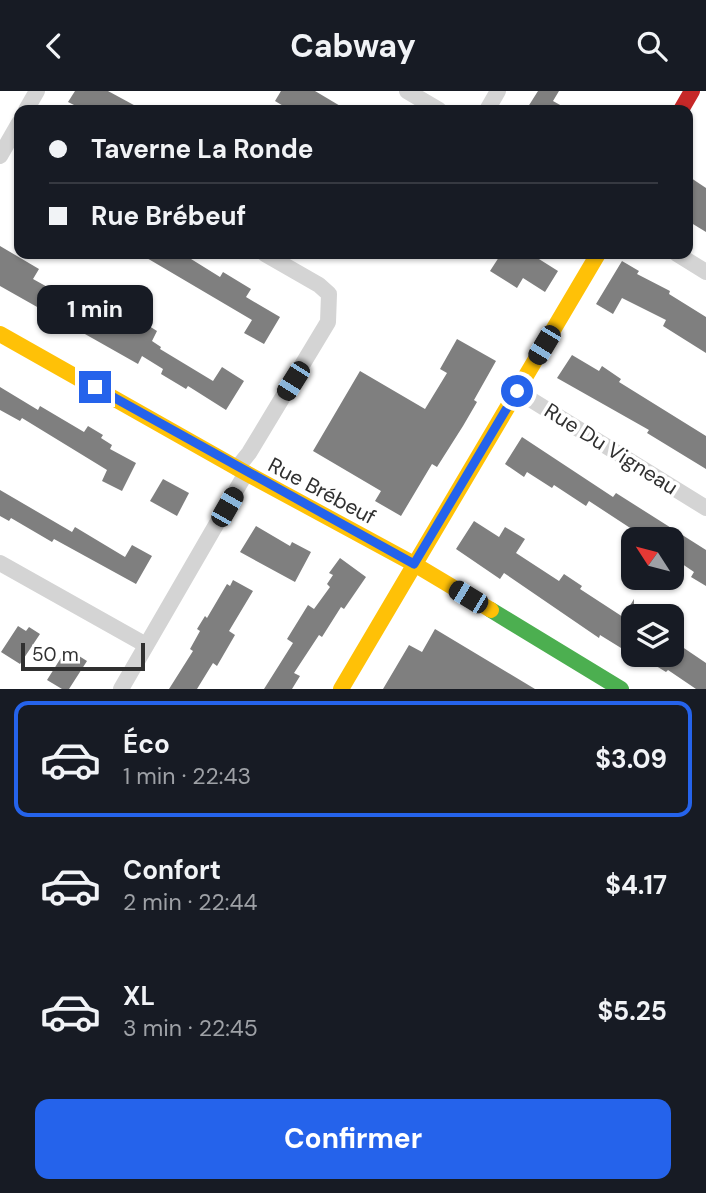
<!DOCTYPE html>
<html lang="fr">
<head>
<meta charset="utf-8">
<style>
	:root { --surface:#171b24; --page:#20242c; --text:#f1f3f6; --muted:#9ea1a6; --line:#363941; --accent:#2563eb }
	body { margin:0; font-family:"DM Sans",sans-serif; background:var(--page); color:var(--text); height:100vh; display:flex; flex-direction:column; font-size:26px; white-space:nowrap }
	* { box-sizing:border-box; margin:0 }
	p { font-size:23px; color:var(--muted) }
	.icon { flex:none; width:38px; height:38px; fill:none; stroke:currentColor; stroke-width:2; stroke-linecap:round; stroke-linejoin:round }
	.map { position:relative; height:598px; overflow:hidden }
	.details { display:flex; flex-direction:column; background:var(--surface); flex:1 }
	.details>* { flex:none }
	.hud { position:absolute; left:14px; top:14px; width:679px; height:154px; border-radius:14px; box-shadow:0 2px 5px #0004; display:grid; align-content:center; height:154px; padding:0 35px; background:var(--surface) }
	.needle { width:46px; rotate:306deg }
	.controls { position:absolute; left:621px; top:436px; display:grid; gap:14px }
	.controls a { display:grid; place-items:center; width:63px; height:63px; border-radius:14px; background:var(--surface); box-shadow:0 2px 5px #0004; font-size:35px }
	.scale { position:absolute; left:21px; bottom:18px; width:124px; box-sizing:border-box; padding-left:7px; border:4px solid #303030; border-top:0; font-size:19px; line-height:24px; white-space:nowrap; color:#303030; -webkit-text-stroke:5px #fff; paint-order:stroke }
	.end { position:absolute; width:32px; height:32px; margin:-16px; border:9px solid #2563eb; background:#fff; box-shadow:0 0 0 4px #fff }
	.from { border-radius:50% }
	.bubble { position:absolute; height:49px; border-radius:14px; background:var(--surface); box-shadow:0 2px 5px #0004; font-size:23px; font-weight:700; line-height:49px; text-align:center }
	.car { position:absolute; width:21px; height:42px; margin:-21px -10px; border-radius:9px; box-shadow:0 0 5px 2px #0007; background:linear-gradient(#222 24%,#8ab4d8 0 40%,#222 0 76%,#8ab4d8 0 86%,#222 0) }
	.hud b { display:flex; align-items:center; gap:24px; height:66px; font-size:26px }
	.hud b+b { border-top:2px solid var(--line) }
	.hud i { width:18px; height:18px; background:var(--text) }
	ul { padding:12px 0 0; list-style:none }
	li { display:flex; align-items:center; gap:21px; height:116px; margin:0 14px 10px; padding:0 21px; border:4px solid transparent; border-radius:14px }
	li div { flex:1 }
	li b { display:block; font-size:26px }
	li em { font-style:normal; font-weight:700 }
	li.active { border-color:var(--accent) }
	li>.icon { width:63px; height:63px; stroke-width:1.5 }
	.button { display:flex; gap:14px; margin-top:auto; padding:14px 35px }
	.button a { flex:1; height:80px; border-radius:14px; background:var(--accent); color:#fff; font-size:28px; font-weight:700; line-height:80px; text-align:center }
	header { display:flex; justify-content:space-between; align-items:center; height:91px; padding:0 35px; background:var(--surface); font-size:32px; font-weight:700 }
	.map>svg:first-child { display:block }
</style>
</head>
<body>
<header><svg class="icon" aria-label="back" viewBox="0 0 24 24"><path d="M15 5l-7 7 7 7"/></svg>Cabway<svg class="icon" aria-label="search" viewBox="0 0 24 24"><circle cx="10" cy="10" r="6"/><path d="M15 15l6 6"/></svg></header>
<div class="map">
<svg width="706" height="598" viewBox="0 0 706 598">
	<rect width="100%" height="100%" fill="#fff"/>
	<g fill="#7f7f7f">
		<path d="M 75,0 L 108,0 L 143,19 L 84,19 L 68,11 Z"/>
		<path d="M 281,0 L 315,0 L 347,19 L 290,19 L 275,10 Z"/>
		<path d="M 538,0 L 559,0 L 553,10 L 569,19 L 526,19 Z"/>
		<path d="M 688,85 L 706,97 L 706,141 L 688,130 Z"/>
		<path d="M 0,155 L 39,178 L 33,188 L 132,243 L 141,230 L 157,240 L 152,250 L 161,256 L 160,258 L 213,290 L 222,276 L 244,290 L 226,319 L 188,295 L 186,298 L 161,283 L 163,278 L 142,265 L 138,273 L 0,195 Z"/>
		<path d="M 140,163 L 183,163 L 220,186 L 223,181 L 251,198 L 246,206 L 280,226 L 264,253 L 244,242 L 252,229 Z"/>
		<path d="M 501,163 L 531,163 L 558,180 L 545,201 L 523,187 L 517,197 L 490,180 Z"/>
		<path d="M 622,170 L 639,180 L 637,183 L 670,200 L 669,203 L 706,226 L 706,262 L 663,235 L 666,229 L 622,207 L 613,223 L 596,213 Z"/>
		<path d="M 457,248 L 496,270 L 474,309 L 477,311 L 463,335 L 437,376 L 432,373 L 401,425 L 375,410 L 381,400 L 313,360 L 360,280 L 425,318 L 447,282 L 440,278 Z"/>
		<path d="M 572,264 L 599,280 L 602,275 L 621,288 L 619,291 L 706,345 L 706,378 L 647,342 L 649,339 L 557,287 Z"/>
		<path d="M 0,296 L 38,319 L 40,315 L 84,341 L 88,335 L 103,344 L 101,347 L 112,354 L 110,358 L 136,372 L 122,400 L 102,390 L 107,379 L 22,327 L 20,330 L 0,319 Z"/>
		<path d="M 522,346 L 613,406 L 616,402 L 706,459 L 706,495 L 691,486 L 694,481 L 672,466 L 672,448 L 647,448 L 589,410 L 586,415 L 554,394 L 552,397 L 527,381 L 524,386 L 505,373 Z"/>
		<path d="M 163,388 L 189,402 L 177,425 L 150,410 Z"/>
		<path d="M 0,399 L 72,441 L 75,436 L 125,466 L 132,454 L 152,465 L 136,493 L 54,448 L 52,451 L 11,427 L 9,430 L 0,425 Z"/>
		<path d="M 474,430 L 499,446 L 505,436 L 525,448 L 516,462 L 559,490 L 564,483 L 582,495 L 580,498 L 623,526 L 634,508 L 634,565 L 600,544 L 599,547 L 504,482 L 500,488 L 456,458 Z"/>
		<path d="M 256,435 L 290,455 L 292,451 L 311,461 L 295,491 L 240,461 Z"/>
		<path d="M 340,467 L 366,486 L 344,518 L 341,516 L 322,546 L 319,544 L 294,582 L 300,585 L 292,598 L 264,598 L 293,552 L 287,548 L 308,514 L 314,518 L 330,496 L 327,493 L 333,484 L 329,482 Z"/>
		<path d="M 233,489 L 253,500 L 229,540 L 235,544 L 217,575 L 213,572 L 197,598 L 169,598 L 193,560 L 190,558 L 200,540 L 197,538 L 205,525 L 207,527 L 227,493 L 230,495 Z"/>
		<path d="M 18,535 L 26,540 L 29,536 L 40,543 L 20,573 L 1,561 Z"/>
		<path d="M 435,538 L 535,598 L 383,598 L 409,554 L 422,561 Z"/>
		<path d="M 672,549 L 706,572 L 706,598 L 696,598 L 668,579 L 666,581 L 638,564 L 672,564 Z"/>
		<path d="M 71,560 L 87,570 L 69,598 L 62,598 L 47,589 L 64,562 L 68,564 Z"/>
	</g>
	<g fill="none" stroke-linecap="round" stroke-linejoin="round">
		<g stroke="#d4d4d4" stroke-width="16">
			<path d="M 407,0 L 439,19"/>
			<path d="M 26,19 L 37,0"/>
			<path d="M 487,19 L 498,0"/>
			<path d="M 0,65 L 19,32"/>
			<path d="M 677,163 L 706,181"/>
			<path d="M 517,300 L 706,417"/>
			<path d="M 237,377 L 249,362 L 328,231 L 329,203 L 319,194 L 265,163"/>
			<path d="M 0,472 L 146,554"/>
			<path d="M 121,598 L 246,382"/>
		</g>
		<path stroke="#4caf50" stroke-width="16" d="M 491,519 L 621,598"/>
		<g stroke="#ffc107" stroke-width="16">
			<path d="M 0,243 L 246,382 L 414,473 L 491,519"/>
			<path d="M 341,598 L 598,163"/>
		</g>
		<path stroke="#c62828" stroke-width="16" d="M 681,19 L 692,0"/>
	</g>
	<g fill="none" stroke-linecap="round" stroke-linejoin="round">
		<path stroke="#2563eb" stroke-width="9" d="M 95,296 L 414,473 L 517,300"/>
	</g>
	<g text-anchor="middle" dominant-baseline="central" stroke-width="7" stroke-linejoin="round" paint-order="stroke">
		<g font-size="21" fill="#303030" stroke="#fff">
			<text transform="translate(611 358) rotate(32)">Rue Du Vigneau</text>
			<text transform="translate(322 400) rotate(28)">Rue Brébeuf</text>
		</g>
	</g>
</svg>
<div class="controls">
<a><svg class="needle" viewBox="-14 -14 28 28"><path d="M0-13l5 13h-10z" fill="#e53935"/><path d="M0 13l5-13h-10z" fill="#9ea1a6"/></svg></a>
<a><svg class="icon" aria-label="layers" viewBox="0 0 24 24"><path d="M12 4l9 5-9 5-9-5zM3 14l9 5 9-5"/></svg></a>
</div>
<div class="scale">50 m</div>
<i class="end from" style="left:517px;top:300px"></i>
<i class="end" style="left:95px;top:296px"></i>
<div class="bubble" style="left:37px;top:194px;width:116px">1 min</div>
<i class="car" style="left:544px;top:254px;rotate:211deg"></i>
<i class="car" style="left:293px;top:290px;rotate:212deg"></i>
<i class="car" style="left:227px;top:416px;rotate:30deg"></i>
<i class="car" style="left:468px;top:506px;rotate:301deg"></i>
<div class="hud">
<b><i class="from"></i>Taverne La Ronde</b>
<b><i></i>Rue Brébeuf</b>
</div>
</div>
<section class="details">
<ul>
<li class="active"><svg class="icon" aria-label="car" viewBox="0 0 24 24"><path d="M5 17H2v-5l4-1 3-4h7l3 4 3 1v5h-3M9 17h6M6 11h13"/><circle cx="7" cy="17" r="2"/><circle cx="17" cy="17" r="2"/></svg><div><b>Éco</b><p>1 min · 22:43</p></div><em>$3.09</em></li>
<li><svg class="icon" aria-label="car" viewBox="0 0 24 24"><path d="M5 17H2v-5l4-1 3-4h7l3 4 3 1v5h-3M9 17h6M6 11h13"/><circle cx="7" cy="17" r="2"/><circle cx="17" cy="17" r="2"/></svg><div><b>Confort</b><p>2 min · 22:44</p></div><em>$4.17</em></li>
<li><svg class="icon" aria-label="car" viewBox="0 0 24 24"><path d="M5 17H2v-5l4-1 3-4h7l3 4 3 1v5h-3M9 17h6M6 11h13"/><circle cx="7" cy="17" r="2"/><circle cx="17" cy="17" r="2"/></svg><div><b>XL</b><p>3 min · 22:45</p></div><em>$5.25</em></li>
</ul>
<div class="button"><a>Confirmer</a></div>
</section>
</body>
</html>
